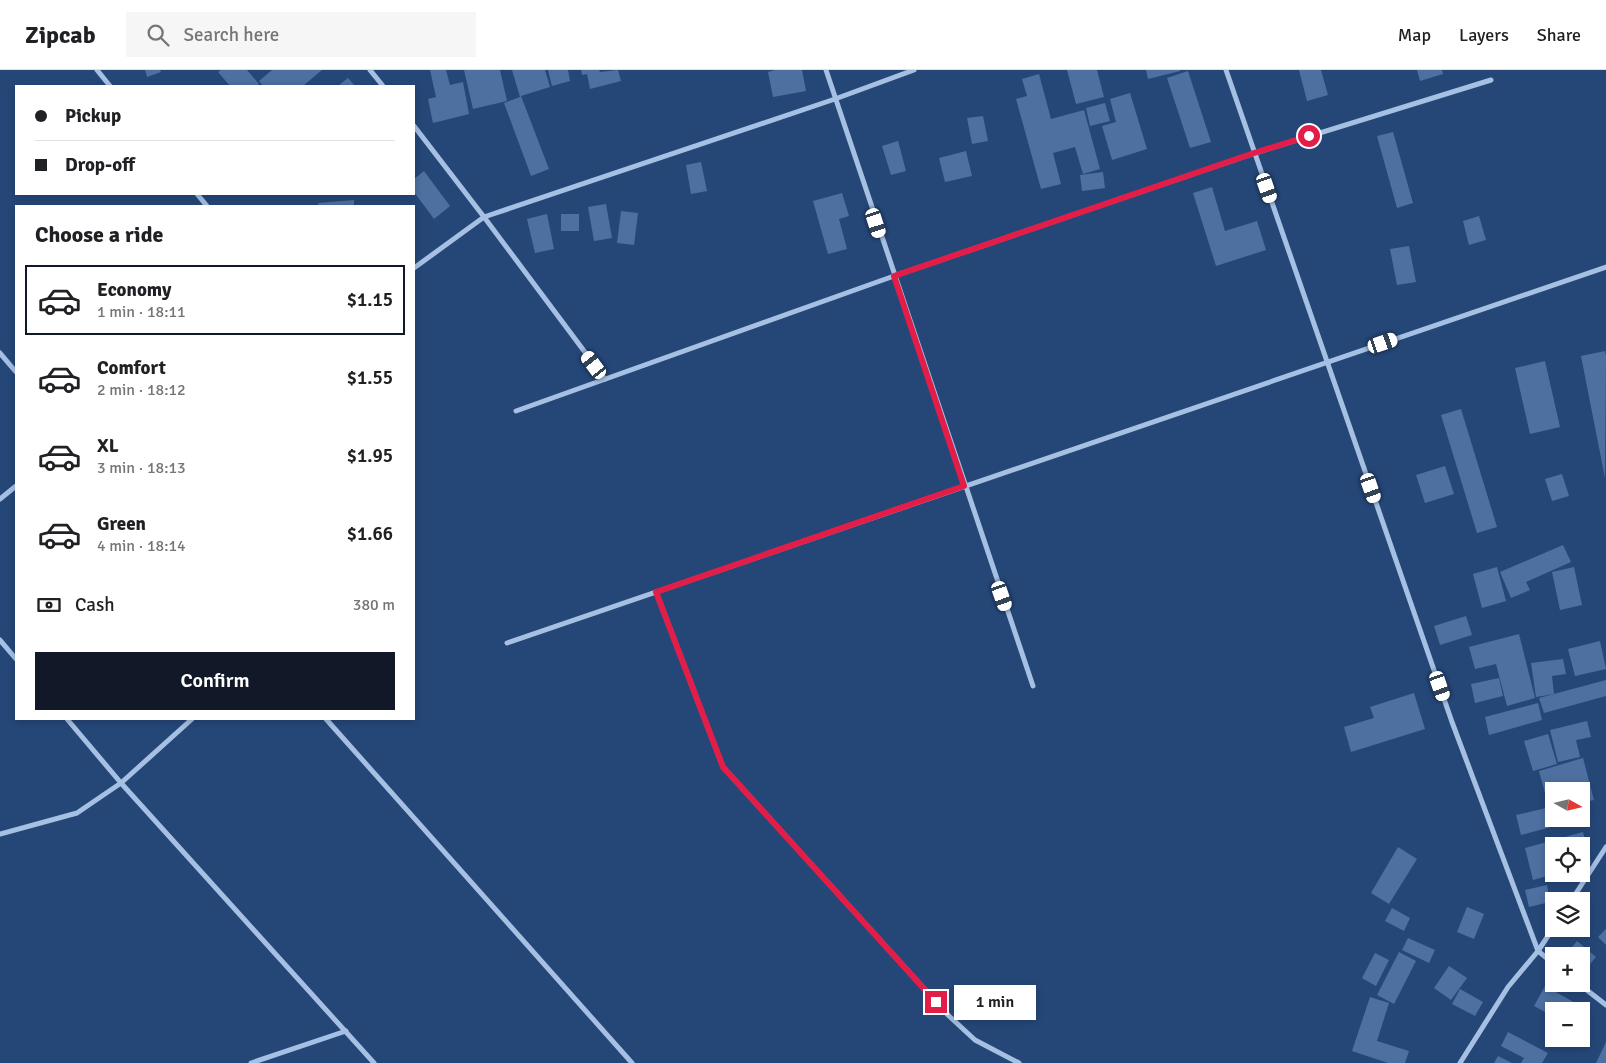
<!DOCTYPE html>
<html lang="en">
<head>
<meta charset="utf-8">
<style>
	:root { --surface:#fff; --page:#f6f6f6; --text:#202124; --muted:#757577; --line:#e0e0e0; --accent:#111827 }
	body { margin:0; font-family:Signika,sans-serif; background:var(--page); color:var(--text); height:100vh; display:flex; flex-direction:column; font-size:19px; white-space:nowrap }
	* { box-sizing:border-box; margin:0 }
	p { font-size:16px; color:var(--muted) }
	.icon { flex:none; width:28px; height:28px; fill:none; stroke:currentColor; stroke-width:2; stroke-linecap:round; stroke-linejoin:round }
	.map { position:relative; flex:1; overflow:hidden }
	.side { position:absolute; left:15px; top:135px; width:400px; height:515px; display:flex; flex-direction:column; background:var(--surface); border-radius:0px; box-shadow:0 2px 8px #0003 }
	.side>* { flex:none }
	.guide { position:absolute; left:15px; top:15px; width:400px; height:110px; border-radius:0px; box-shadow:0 2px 8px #0003; display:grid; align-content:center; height:110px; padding:0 20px; background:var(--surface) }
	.needle { width:32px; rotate:98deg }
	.fabs { position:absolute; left:1545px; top:712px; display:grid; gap:10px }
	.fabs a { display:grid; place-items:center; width:45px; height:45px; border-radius:0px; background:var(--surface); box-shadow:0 2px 8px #0003; font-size:25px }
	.end { position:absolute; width:22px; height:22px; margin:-11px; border:6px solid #e11d48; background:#fff; box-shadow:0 0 0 2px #fff }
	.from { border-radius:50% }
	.bubble { position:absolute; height:35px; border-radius:0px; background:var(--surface); box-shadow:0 2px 8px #0003; font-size:16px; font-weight:600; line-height:35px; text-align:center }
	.car { position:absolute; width:15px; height:30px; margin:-15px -8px; border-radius:6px; box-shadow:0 0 4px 1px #0007; background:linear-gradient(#fff 24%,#345 0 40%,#fff 0 76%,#345 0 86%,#fff 0) }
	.guide b { display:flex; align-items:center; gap:18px; height:48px; font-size:19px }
	.guide b+b { border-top:1px solid var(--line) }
	.guide i { width:12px; height:12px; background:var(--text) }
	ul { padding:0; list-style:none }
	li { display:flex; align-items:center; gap:15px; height:70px; margin:0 10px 8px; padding:0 10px; border:2px solid transparent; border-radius:0px }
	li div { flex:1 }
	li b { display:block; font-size:19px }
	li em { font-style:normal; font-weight:600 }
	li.current { border-color:var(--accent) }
	li>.icon { width:45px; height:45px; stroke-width:1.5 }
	h2 { padding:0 20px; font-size:22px; line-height:60px }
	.pay { display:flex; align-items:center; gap:12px; height:55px; padding:0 20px; font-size:19px }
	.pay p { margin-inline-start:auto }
	.button { display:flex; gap:10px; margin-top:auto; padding:10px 20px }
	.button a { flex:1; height:58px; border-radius:0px; background:var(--accent); color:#fff; font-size:20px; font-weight:600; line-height:58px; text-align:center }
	header { display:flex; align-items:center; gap:30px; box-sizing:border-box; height:70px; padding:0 25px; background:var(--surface); border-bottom:1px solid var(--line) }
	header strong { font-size:24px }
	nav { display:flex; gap:28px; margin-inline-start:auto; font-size:18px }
	.search { width:350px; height:45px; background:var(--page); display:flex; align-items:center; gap:12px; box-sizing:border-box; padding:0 18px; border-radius:0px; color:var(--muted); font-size:19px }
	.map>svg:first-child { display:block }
</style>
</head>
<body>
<header>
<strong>Zipcab</strong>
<div class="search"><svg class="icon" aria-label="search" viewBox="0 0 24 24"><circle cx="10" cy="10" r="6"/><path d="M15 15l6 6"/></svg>Search here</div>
<nav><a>Map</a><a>Layers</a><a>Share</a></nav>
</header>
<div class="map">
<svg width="1606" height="993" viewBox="0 0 1606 993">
	<rect width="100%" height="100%" fill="#254778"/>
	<g fill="#4d70a1">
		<path d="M 145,0 L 160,0 L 161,2 L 147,7 Z"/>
		<path d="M 221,0 L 247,0 L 259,14 L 257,16 L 230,16 L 218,2 Z"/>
		<path d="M 272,0 L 322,0 L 303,16 L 263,16 L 259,11 Z"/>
		<path d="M 430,0 L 446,0 L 450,15 L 463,12 L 469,44 L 433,53 L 428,29 L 436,27 Z"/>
		<path d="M 464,0 L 500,0 L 507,31 L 473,39 Z"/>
		<path d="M 512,0 L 545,0 L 550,17 L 521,26 L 549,99 L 531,106 L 504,33 L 520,27 Z"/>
		<path d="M 548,0 L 568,0 L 570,11 L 552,16 Z"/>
		<path d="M 581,0 L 599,0 L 600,2 L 618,0 L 621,11 L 590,19 L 587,4 L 582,5 Z"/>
		<path d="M 775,0 L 802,0 L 806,21 L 773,27 L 768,2 Z"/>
		<path d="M 1067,0 L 1097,0 L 1104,27 L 1076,34 Z"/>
		<path d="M 1146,0 L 1180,0 L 1180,1 L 1148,9 Z"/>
		<path d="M 1299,0 L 1321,0 L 1328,25 L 1307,31 Z"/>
		<path d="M 1417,0 L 1442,0 L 1443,4 L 1420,11 Z"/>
		<path d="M 1188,1 L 1211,72 L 1190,78 L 1167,8 Z"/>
		<path d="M 1039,4 L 1051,49 L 1084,40 L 1100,99 L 1083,104 L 1075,77 L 1053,83 L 1061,114 L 1041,119 L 1016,29 L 1027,26 L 1022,9 Z"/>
		<path d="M 348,8 L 355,16 L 338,16 Z"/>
		<path d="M 1130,23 L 1147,79 L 1112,90 L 1102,56 L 1116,52 L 1110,29 Z"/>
		<path d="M 1105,33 L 1110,51 L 1090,56 L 1086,38 Z"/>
		<path d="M 983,46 L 988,71 L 972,74 L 967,48 Z"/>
		<path d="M 1393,62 L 1413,133 L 1397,138 L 1377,66 Z"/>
		<path d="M 898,71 L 906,101 L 891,105 L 882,76 Z"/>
		<path d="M 966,81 L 972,106 L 945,112 L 939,88 Z"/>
		<path d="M 701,92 L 707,121 L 691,124 L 686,95 Z"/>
		<path d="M 424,101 L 450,136 L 434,149 L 414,122 L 414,109 Z"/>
		<path d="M 1103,102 L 1105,118 L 1082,121 L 1080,105 Z"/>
		<path d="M 1212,117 L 1225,161 L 1257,151 L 1266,180 L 1216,196 L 1193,123 Z"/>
		<path d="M 842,123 L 849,146 L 839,149 L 847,179 L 828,184 L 813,131 Z"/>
		<path d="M 354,130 L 354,136 L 319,136 L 318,133 Z"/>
		<path d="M 606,134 L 612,168 L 594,171 L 588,137 Z"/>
		<path d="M 621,141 L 638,143 L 634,175 L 617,173 Z"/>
		<path d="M 547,144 L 554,179 L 535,183 L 527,149 Z"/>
		<rect x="561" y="144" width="18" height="17"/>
		<path d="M 1479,146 L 1486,170 L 1469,175 L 1463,151 Z"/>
		<path d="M 1409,176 L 1416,212 L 1397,215 L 1390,179 Z"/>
		<path d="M 1605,281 L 1606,286 L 1605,408 L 1581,286 Z"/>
		<path d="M 1545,291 L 1560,357 L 1530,364 L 1515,298 Z"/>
		<path d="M 1461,339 L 1497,457 L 1477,463 L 1441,345 Z"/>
		<path d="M 1445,396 L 1454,424 L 1425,433 L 1416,405 Z"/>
		<path d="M 1562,404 L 1569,426 L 1552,431 L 1545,409 Z"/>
		<path d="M 1563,475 L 1571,492 L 1526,512 L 1530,520 L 1511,528 L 1500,502 Z"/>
		<path d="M 1497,497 L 1506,531 L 1482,538 L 1473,504 Z"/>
		<path d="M 1574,497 L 1582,535 L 1560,540 L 1552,502 Z"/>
		<path d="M 1466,546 L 1472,565 L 1440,575 L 1434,556 Z"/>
		<path d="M 1519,564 L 1535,628 L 1507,636 L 1496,594 L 1475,599 L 1469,577 Z"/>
		<path d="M 1600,571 L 1606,599 L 1575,606 L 1568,579 Z"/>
		<path d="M 1563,589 L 1566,604 L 1552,606 L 1554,624 L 1536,627 L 1531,593 Z"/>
		<path d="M 1499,608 L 1503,626 L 1475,633 L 1471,614 Z"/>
		<path d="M 1606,610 L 1606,626 L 1544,643 L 1539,628 Z"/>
		<path d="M 1414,623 L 1425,659 L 1351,682 L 1344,657 L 1374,648 L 1370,637 Z"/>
		<path d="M 1538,633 L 1542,650 L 1489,665 L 1485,647 Z"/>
		<path d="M 1587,651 L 1591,667 L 1576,670 L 1580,687 L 1558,692 L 1550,660 Z"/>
		<path d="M 1548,664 L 1557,694 L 1533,701 L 1524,671 Z"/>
		<path d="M 1583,688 L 1594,730 L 1581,733 L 1581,721 L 1554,721 L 1554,741 L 1550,742 L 1539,701 Z"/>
		<path d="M 1546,738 L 1551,757 L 1521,765 L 1516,745 Z"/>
		<rect x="1560" y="749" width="16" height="7"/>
		<path d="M 1583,762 L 1591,793 L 1581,796 L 1581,776 L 1554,776 L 1554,804 L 1533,810 L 1525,778 Z"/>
		<path d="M 1398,777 L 1417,789 L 1389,834 L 1371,823 Z"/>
		<path d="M 1547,815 L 1550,832 L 1529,837 L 1525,820 Z"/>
		<path d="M 1467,837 L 1484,844 L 1474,869 L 1457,862 Z"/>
		<path d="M 1392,838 L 1410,848 L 1404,861 L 1385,851 Z"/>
		<path d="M 1606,859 L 1606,875 L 1598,867 Z"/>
		<path d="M 1408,868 L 1435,880 L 1429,893 L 1402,880 Z"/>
		<path d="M 1577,871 L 1596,887 L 1581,905 L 1581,886 L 1565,886 Z"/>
		<path d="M 1399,882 L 1416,891 L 1394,934 L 1377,925 Z"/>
		<path d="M 1375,883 L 1389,890 L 1376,916 L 1362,908 Z"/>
		<path d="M 1449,896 L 1467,908 L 1451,930 L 1434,918 Z"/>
		<path d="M 1545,916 L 1586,939 L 1581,947 L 1581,941 L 1554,941 L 1554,947 L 1534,936 Z"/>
		<path d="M 1460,919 L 1483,932 L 1475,946 L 1452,934 Z"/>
		<path d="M 1370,927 L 1389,933 L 1377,971 L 1409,981 L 1405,993 L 1388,993 L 1352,981 Z"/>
		<path d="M 1508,962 L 1548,983 L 1542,993 L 1521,993 L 1524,988 L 1501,976 Z"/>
		<path d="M 1606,972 L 1606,993 L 1596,993 Z"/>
		<path d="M 1498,986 L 1512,993 L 1494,993 Z"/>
	</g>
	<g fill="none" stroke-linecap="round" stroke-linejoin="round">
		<g stroke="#a6c0e3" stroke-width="5">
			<path d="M 97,0 L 110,16"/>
			<path d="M 370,0 L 383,16"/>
			<path d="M 826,0 L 1033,616"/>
			<path d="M 1226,0 L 1452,652 L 1538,881 L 1554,894"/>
			<path d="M 414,56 L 484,147 L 605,309"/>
			<path d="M 197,124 L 207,136"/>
			<path d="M 414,198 L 484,147 L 835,29 L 914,0"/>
			<path d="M 0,283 L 16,302"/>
			<path d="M 516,341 L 894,206 L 1255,83 L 1491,10"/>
			<path d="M 0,429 L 16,416"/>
			<path d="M 656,522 L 723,697 L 949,946 L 975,970 L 1019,993"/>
			<path d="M 0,570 L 16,589"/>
			<path d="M 507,573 L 1606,197"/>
			<path d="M 67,649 L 121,713 L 374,993"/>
			<path d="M 326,649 L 632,993"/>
			<path d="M 0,764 L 77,743 L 121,713 L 192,649"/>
			<path d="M 1571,831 L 1606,777"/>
			<path d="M 1579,914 L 1606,935"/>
			<path d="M 251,993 L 346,961"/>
			<path d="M 1460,993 L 1508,917 L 1538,881 L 1554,857"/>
		</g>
	</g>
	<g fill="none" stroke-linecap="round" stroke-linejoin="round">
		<path stroke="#e11d48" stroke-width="6" d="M 936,932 L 723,697 L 656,522 L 964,416 L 894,206 L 1254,83 L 1309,66"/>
	</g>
</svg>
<div class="fabs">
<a><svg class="needle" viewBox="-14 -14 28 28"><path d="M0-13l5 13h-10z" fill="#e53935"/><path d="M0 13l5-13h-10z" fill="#757577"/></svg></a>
<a><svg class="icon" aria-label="locate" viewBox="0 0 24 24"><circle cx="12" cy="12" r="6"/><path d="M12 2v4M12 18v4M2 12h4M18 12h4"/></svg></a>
<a><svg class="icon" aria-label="layers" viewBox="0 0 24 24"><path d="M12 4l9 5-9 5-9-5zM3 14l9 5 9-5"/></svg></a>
<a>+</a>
<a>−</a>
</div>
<i class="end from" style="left:1309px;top:66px"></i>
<i class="end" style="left:936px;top:932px"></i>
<div class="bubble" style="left:954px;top:915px;width:82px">1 min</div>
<i class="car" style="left:1267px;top:118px;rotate:161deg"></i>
<i class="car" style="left:876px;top:153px;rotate:162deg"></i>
<i class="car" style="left:1383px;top:273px;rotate:71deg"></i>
<i class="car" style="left:594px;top:295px;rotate:323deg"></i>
<i class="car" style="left:1371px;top:418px;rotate:161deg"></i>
<i class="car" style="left:1002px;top:526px;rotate:161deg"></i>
<i class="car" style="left:1440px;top:616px;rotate:161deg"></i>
<div class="guide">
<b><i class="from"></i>Pickup</b>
<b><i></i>Drop-off</b>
</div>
<section class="side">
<h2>Choose a ride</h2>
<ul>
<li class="current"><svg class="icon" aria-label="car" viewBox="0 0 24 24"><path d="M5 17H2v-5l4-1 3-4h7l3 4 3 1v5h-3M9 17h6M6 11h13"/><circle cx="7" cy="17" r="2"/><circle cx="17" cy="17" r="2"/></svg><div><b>Economy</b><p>1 min · 18:11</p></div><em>$1.15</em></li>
<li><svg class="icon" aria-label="car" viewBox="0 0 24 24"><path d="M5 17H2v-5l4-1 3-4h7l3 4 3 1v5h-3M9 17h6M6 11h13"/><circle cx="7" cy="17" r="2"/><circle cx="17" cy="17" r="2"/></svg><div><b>Comfort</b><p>2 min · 18:12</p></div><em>$1.55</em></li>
<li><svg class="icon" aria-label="car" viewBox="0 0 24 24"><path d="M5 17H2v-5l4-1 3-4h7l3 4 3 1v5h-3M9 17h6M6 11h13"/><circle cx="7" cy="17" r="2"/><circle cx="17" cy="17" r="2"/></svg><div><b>XL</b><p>3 min · 18:13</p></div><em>$1.95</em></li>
<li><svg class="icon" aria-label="car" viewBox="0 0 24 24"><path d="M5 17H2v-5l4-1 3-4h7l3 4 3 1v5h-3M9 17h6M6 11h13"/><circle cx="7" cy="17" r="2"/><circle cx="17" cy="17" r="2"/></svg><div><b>Green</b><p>4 min · 18:14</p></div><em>$1.66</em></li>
</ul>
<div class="pay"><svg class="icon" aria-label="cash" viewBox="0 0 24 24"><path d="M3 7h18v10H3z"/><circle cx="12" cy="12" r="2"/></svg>Cash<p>380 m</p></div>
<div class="button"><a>Confirm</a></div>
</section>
</div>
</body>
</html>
